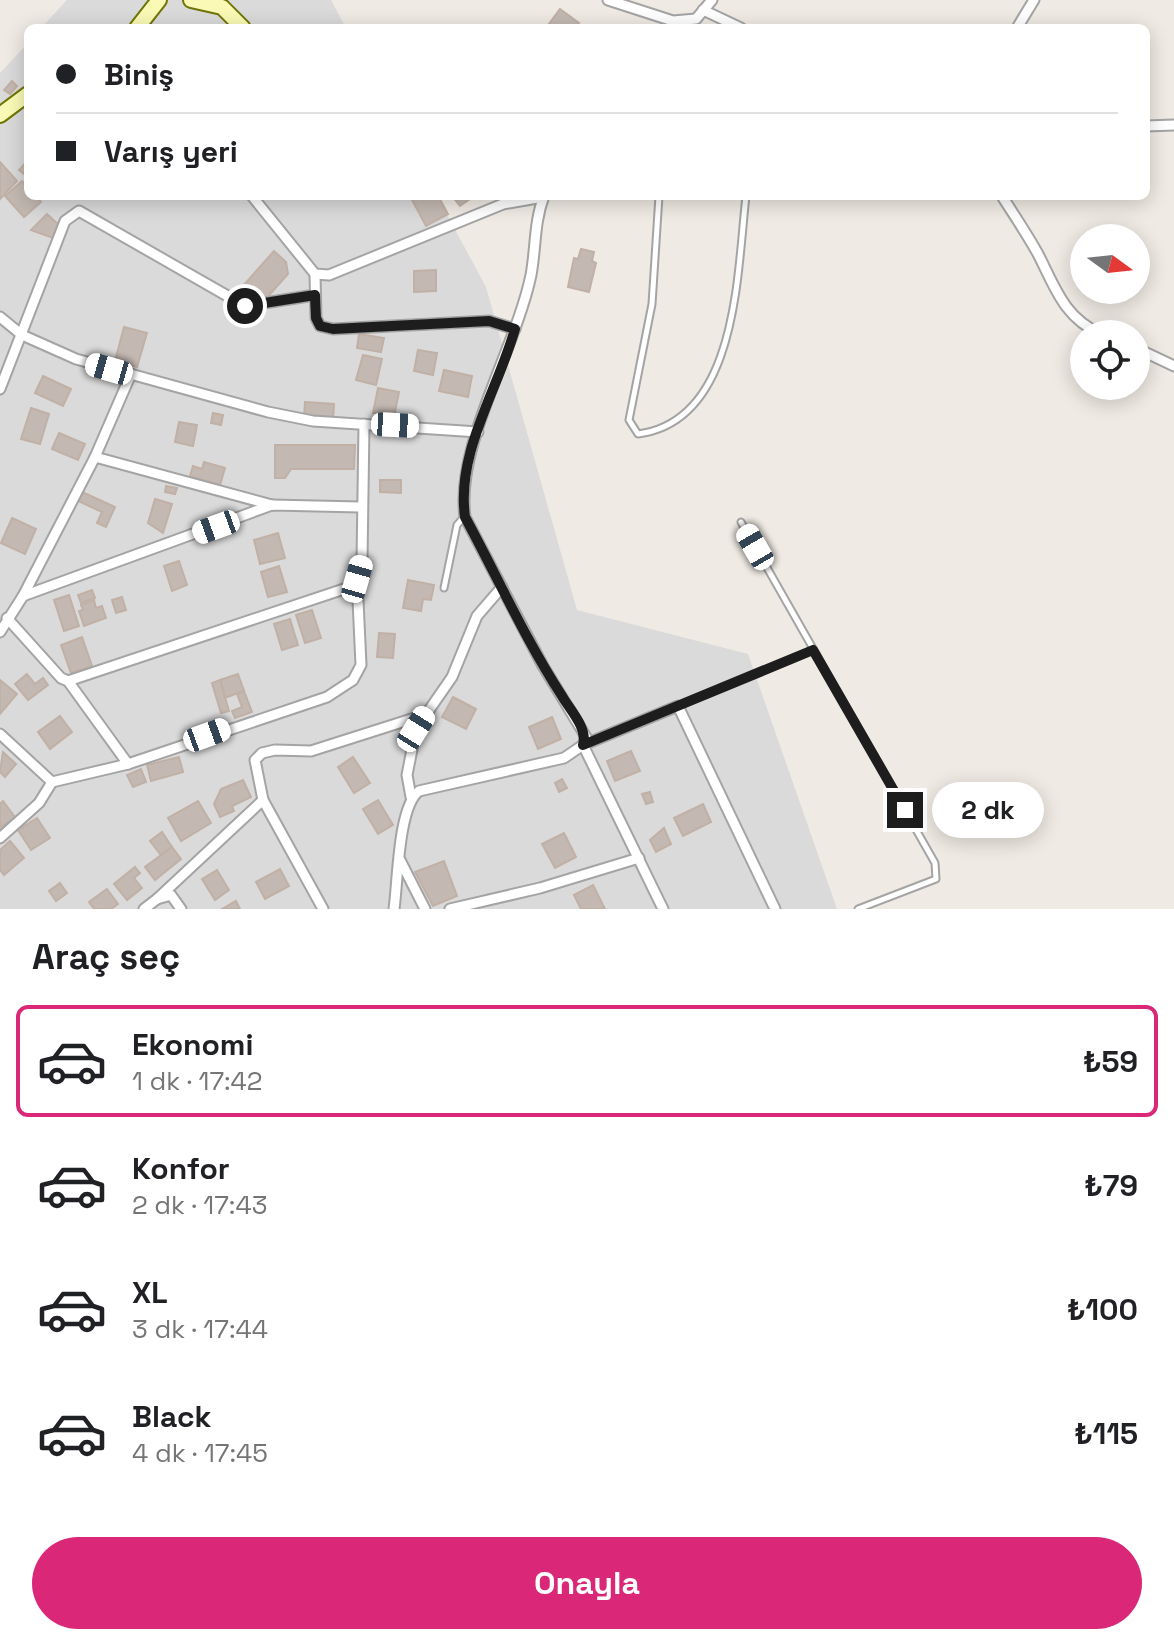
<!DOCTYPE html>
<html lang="tr">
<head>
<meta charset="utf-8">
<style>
	:root { --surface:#fff; --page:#f2f2f2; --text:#202124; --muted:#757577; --line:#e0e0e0; --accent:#db2777 }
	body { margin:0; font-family:"Space Grotesk",sans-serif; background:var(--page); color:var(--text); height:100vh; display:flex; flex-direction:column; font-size:30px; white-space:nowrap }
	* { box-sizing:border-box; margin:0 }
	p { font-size:26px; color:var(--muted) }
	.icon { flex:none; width:44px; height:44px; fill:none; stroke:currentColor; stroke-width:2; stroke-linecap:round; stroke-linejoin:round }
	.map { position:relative; height:909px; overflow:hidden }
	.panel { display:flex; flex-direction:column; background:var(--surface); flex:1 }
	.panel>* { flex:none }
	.guide { position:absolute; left:24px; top:24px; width:1126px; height:176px; border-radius:12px; box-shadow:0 4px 20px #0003; display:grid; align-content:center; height:176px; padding:0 32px; background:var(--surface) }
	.needle { width:52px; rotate:105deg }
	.tools { position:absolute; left:1070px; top:224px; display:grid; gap:16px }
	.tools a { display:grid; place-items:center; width:80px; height:80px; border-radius:50%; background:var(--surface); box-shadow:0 4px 20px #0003; font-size:40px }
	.end { position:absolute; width:36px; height:36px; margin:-18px; border:10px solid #1d1d1d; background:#fff; box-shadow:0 0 0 4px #fff }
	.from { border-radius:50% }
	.bubble { position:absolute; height:56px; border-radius:28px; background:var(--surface); box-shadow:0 4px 20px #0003; font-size:26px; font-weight:600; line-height:56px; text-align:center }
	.car { position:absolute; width:24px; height:48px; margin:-24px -12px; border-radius:10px; box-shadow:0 0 6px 2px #0007; background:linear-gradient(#fff 24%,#345 0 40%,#fff 0 76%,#345 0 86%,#fff 0) }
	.guide b { display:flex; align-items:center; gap:28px; height:76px; font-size:30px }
	.guide b+b { border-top:2px solid var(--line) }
	.guide i { width:20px; height:20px; background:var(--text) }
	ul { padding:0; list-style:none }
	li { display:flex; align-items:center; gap:24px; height:112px; margin:0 16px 12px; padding:0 16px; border:4px solid transparent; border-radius:12px }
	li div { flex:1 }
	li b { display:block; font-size:30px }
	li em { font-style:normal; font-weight:600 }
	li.on { border-color:var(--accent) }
	li>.icon { width:72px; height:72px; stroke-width:1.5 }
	h2 { padding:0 32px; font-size:36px; line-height:96px }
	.button { display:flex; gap:16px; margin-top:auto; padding:16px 32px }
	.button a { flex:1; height:92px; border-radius:48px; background:var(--accent); color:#fff; font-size:32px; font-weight:600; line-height:92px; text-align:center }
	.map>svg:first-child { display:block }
</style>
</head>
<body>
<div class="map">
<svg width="1174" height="909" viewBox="0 0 1174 909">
	<rect width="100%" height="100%" fill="#efeae3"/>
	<g fill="#dbdada">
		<path d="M 67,0 L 331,0 L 346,28 L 41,28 Z"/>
		<path d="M 28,43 L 28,196 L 437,196 L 486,287 L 577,610 L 748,654 L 837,909 L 0,909 L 0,73 Z"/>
	</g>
	<g fill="#c3b9b2" stroke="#c1b0a5" stroke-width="2">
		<path d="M 560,9 L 579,23 L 575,28 L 546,28 Z"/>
		<path d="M 12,81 L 17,86 L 10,94 L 4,90 Z"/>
		<path d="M 28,160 L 28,177 L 19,170 Z"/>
		<path d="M 0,162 L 17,181 L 0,199 Z"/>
		<path d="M 22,181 L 28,187 L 28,196 L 36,196 L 41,202 L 24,217 L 5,196 Z"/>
		<path d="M 415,196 L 438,196 L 448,214 L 426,226 L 411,198 Z"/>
		<path d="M 452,196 L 474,196 L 460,206 Z"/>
		<path d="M 47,214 L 58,224 L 53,238 L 31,230 Z"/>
		<path d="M 581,249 L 594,252 L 592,261 L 596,263 L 589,292 L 568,287 L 574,258 L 578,259 Z"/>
		<path d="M 274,251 L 286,262 L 288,274 L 262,303 L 243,286 Z"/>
		<path d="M 436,270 L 436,291 L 414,292 L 414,271 Z"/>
		<path d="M 124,327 L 147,333 L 137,367 L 115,361 Z"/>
		<path d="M 359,334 L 384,338 L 381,352 L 357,348 Z"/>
		<path d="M 418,350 L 437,353 L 433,375 L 414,371 Z"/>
		<path d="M 363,355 L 382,359 L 376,385 L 356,380 Z"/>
		<path d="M 444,370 L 472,376 L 468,397 L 439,391 Z"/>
		<path d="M 43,376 L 71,389 L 63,406 L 35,393 Z"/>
		<path d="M 378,388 L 399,392 L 394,417 L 373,413 Z"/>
		<path d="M 305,402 L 334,404 L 333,420 L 304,418 Z"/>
		<path d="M 31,408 L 49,414 L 40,444 L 21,439 Z"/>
		<path d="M 213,413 L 223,415 L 221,425 L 211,423 Z"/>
		<path d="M 179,422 L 197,425 L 193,446 L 175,442 Z"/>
		<path d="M 59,433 L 85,444 L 78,460 L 52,449 Z"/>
		<path d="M 275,445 L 355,445 L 354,469 L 291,469 L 285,478 L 275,478 Z"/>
		<path d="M 204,462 L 225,468 L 220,485 L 190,476 L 193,466 L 202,469 Z"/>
		<path d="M 380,480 L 401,480 L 401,493 L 380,492 Z"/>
		<path d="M 166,486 L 177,488 L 175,494 L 165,492 Z"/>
		<path d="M 80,491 L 115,507 L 106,527 L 97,523 L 102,512 L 76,500 Z"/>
		<path d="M 155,499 L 172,504 L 163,533 L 148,523 Z"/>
		<path d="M 12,518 L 36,529 L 25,554 L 1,543 Z"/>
		<path d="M 278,533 L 285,558 L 260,564 L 254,540 Z"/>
		<path d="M 179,561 L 187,585 L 172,591 L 164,566 Z"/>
		<path d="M 279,566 L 287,592 L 268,597 L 261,572 Z"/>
		<path d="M 408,580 L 434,585 L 431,600 L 423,599 L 421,611 L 403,608 Z"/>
		<path d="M 92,590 L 95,598 L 81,603 L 78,595 Z"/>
		<path d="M 69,595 L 79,626 L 64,631 L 54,600 Z"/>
		<path d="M 122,597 L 126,610 L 116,613 L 112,600 Z"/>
		<path d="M 94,600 L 96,608 L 102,606 L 106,618 L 84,626 L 79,611 L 83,610 L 81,605 Z"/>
		<path d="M 312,610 L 321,638 L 305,643 L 296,615 Z"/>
		<path d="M 290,619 L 298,645 L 282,650 L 274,624 Z"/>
		<path d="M 379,633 L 395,634 L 393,658 L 377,657 Z"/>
		<path d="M 82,637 L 92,666 L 71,673 L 61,645 Z"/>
		<path d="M 27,674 L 35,684 L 43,678 L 48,685 L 28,700 L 15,684 Z"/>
		<path d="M 238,674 L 244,691 L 225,698 L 220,680 Z"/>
		<path d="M 0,680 L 17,694 L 0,714 Z"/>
		<path d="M 220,680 L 229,711 L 221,713 L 212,683 Z"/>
		<path d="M 244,691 L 252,712 L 235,718 L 232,711 L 242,707 L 237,694 Z"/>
		<path d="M 453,697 L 476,709 L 466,729 L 442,717 Z"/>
		<path d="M 60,716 L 72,732 L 50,749 L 38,732 Z"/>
		<path d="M 552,717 L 561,739 L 538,749 L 529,727 Z"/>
		<path d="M 631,751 L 640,771 L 615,781 L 607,761 Z"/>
		<path d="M 3,752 L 16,764 L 5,777 L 0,772 Z"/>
		<path d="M 179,757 L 183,772 L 151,781 L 147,765 Z"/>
		<path d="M 353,757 L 370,783 L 354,793 L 338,767 Z"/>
		<path d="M 141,769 L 146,782 L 133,787 L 127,775 Z"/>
		<path d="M 562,779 L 567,788 L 559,792 L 555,783 Z"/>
		<path d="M 243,780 L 251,797 L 232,806 L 234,811 L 220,817 L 214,804 L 221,789 Z"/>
		<path d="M 650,792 L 653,802 L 646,804 L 642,794 Z"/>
		<path d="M 378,800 L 393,825 L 378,834 L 363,809 Z"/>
		<path d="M 3,801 L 15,817 L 0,828 L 0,804 Z"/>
		<path d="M 198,801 L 211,823 L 181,841 L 168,818 Z"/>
		<path d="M 703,804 L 711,822 L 683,836 L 674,818 Z"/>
		<path d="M 37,818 L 50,838 L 31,850 L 18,830 Z"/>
		<path d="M 664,828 L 671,844 L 656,852 L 650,840 Z"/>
		<path d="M 162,832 L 172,847 L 161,855 L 150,841 Z"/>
		<path d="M 564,833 L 576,857 L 555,868 L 542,844 Z"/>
		<path d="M 10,841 L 24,858 L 4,875 L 0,870 L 0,850 Z"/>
		<path d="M 172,847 L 181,859 L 155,880 L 145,867 Z"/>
		<path d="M 444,861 L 457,896 L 433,906 L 415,872 Z"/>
		<path d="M 135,867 L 140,873 L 134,878 L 142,888 L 127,900 L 114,884 Z"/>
		<path d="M 280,869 L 289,886 L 265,899 L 256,882 Z"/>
		<path d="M 217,870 L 229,890 L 215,900 L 202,879 Z"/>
		<path d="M 60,883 L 67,893 L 56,901 L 49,891 Z"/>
		<path d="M 593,885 L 605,909 L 581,909 L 574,895 Z"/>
		<path d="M 107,889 L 118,904 L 111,909 L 94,909 L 89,902 Z"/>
		<path d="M 236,901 L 240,909 L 222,909 Z"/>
	</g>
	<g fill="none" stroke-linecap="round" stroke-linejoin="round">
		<g stroke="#a4a4a4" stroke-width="9">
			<g id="lane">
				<path d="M 659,196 L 652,304 L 629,420 L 638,434 C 738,421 737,273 746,196"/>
				<path d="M 741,522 L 935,863 L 936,879 L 858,909"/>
				<path d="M 444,588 L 457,525 L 464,517"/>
				<path d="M 678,706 L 813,650"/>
			</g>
		</g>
		<g stroke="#a4a4a4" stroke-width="13">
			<g id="street">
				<path d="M 608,0 L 673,21 L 696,19 L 712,0"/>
				<path d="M 703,10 L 741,28"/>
				<path d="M 1017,28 L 1034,0"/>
				<path d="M 1146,126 L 1174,125"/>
				<path d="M 252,196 L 315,274 L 329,275 L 503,204 L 543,197"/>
				<path d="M 1002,196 C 1014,215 1027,234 1038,254 C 1055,287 1064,318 1101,334"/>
				<path d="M 315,274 L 316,318 L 320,326 L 333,329 L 489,321 L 515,329"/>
				<path d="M 0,317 L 22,335 L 76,359 L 268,412 L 313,421 L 478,432"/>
				<path d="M 1136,348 L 1174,366"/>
				<path d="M 0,389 L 65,221 L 79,211 L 245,306 L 315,295"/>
				<path d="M 95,457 L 272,505"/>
				<path d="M 23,596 L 272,505 L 360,507"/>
				<path d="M 7,618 L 61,678 L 68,681 L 347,588 L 357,579 L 362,562 L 364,424"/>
				<path d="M 0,632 L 23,596 L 95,457 L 131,374"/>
				<path d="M 68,681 L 128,764"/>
				<path d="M 0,734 L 52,782 L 39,803 L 0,838"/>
				<path d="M 52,782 L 128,764 L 327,697 L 353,680 L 361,665 L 357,579"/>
				<path d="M 411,797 L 407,775 L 416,729 L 452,677 L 477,616 L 502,587"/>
				<path d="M 400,860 L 425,909"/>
				<path d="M 157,899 L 263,800"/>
				<path d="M 144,909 L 157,899 L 171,895 L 181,909"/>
				<path d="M 323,909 L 263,800 L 255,760 L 262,753 L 275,750 L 311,751 L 424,715"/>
				<path d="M 394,909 C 398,881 398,807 419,791 L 564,758 L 583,745 L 586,737 L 543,666 L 465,517 C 455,446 516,348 531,275 C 536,248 534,222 544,196"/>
				<path d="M 450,909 L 540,888 L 639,858"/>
				<path d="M 663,909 L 583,745 L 678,706 L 775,909"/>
			</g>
		</g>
		<g stroke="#6f7603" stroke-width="18">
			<g id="secondary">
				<path d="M 191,0 L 222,7 L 243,28"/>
				<path d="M 137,28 L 159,0"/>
				<path d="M 0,115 L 28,94"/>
			</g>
		</g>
		<use href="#lane" stroke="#fff" stroke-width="5"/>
		<use href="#street" stroke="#fff" stroke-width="9"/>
		<use href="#secondary" stroke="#fafab6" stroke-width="14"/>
	</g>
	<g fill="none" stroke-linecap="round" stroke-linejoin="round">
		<path stroke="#1d1d1d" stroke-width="10" d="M 245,306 L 315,295 L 316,318 L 320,326 L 333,329 L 489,321 L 515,329 C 498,390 456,452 465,517 C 497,576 525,639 562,696 C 570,710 588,728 583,745 L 813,650 L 905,810"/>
	</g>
</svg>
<div class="tools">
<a><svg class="needle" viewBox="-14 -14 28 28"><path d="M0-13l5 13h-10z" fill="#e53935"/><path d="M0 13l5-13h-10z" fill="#757577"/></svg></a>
<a><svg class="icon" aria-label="locate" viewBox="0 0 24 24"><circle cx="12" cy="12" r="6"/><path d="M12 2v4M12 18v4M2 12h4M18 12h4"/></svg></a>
</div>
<i class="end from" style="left:245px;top:306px"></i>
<i class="end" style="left:905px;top:810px"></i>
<div class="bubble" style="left:932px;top:782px;width:112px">2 dk</div>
<i class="car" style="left:109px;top:369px;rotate:286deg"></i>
<i class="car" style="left:395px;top:425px;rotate:93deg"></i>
<i class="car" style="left:216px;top:527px;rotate:250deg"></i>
<i class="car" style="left:755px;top:547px;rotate:330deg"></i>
<i class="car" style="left:357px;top:579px;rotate:16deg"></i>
<i class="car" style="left:416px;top:729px;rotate:32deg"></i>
<i class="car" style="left:207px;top:735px;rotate:70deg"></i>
<div class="guide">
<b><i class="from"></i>Biniş</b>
<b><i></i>Varış yeri</b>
</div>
</div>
<section class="panel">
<h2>Araç seç</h2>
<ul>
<li class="on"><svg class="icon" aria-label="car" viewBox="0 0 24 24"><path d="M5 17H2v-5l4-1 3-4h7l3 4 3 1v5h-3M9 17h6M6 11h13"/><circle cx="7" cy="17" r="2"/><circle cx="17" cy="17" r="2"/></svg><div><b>Ekonomi</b><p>1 dk · 17:42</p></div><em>₺59</em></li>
<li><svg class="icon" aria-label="car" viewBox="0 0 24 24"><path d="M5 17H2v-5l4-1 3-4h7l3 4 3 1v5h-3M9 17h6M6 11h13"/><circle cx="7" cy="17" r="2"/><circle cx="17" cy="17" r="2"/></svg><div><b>Konfor</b><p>2 dk · 17:43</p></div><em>₺79</em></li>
<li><svg class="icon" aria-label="car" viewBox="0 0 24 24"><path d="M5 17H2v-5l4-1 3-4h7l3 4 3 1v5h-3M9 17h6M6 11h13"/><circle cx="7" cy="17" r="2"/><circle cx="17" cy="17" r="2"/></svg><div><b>XL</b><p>3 dk · 17:44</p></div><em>₺100</em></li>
<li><svg class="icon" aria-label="car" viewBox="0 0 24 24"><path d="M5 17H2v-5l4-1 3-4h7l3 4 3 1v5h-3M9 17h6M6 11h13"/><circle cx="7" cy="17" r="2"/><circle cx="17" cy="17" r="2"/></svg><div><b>Black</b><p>4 dk · 17:45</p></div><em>₺115</em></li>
</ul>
<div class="button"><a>Onayla</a></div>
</section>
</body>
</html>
